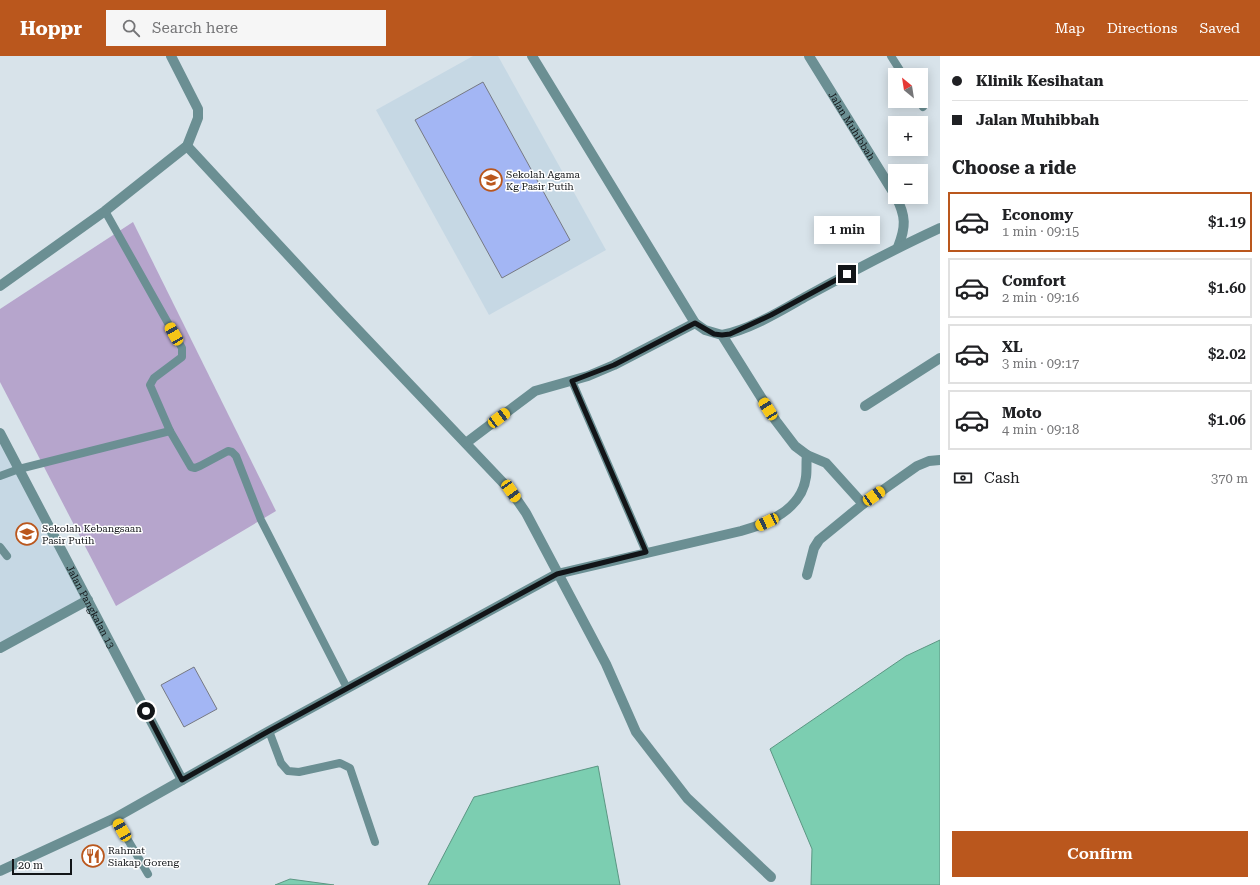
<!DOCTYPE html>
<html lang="en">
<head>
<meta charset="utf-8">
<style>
	:root { --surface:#fff; --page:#f6f6f6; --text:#202124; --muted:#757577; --line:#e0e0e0; --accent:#ba571d }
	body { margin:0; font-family:"Roboto Serif",serif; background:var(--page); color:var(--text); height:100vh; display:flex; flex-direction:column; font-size:15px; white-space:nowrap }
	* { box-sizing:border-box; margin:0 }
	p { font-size:13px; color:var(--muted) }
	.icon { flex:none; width:22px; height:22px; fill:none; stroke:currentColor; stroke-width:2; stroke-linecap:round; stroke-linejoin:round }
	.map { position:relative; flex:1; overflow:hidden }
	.sheet { display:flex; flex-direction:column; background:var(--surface); width:320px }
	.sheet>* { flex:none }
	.hud { display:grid; align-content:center; height:88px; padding:0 12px; background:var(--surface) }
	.needle { width:26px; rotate:330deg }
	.tools { position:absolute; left:888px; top:12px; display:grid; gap:8px }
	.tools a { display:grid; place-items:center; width:40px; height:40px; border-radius:0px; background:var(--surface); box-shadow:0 2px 10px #0003; font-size:20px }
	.scale { position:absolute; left:12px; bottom:10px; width:60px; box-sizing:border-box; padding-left:4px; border:2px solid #121518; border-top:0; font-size:11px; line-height:14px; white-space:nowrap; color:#121518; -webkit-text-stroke:3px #fff; paint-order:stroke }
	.end { position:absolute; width:18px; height:18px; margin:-9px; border:5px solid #121518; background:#fff; box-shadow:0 0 0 2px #fff }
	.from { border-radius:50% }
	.bubble { position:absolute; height:28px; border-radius:0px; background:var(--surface); box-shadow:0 2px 10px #0003; font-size:13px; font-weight:600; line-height:28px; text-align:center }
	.car { position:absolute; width:12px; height:24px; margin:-12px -6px; border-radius:5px; box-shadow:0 0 3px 1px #0007; background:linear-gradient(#f5c518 24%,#345 0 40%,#f5c518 0 76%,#345 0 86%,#f5c518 0) }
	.hud b { display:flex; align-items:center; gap:14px; height:38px; font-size:15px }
	.hud b+b { border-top:1px solid var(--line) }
	.hud i { width:10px; height:10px; background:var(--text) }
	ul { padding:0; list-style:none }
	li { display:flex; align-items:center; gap:12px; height:60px; margin:0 8px 6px; padding:0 4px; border:2px solid var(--line); border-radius:0px }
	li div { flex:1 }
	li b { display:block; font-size:15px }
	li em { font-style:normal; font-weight:600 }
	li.on { border-color:var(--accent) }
	li>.icon { width:36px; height:36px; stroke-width:1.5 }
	h2 { padding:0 12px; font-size:18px; line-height:48px }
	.pay { display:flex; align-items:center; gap:10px; height:44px; padding:0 12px; font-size:15px }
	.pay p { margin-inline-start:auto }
	.action { display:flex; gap:8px; margin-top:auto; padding:8px 12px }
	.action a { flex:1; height:46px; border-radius:0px; background:var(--accent); color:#fff; font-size:16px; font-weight:600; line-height:46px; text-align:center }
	header { display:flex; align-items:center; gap:24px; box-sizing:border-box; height:56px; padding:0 20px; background:var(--accent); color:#fff }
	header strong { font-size:19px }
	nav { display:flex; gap:22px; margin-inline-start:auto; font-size:14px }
	.search { width:280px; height:36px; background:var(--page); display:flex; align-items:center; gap:10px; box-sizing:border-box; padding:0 14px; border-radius:0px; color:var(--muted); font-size:15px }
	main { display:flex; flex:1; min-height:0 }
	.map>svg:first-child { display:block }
</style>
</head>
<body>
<header>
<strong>Hoppr</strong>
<div class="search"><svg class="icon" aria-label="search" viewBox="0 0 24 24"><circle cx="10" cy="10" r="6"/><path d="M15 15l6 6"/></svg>Search here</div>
<nav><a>Map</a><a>Directions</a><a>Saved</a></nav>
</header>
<main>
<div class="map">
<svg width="940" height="829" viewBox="0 0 940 829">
	<rect width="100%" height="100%" fill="#d8e3ea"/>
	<g fill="#c6d8e4">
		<path d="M 473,0 L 498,0 L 606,194 L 489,259 L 376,54 Z"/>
		<path d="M 0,377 L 88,544 L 0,592 Z"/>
	</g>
	<path fill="#b6a5cc" d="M 133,166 L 276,455 L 116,550 L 0,326 L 0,253 Z"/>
	<g fill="#7cceb1" stroke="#5c9683">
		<path d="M 940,584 L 940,829 L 811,829 L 812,793 L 770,693 L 906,600 Z"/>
		<path d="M 598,710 L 620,829 L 428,829 L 474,741 Z"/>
		<path d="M 290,823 L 334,829 L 275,829 Z"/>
	</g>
	<g fill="#a3b6f4" stroke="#767983">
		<path d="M 483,26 L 570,184 L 502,222 L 415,64 Z"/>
		<path d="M 194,611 L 217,653 L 184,671 L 161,629 Z"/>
	</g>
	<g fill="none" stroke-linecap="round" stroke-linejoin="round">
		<g stroke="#6b8f93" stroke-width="8">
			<path d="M 891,0 L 903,19"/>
			<path d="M 919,45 L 923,51"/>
			<path d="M 105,155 L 182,292 L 182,301 L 154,322 L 150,329 L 170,375 L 191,411 L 195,412 L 200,410 L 228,395 L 232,396 L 236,400 L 261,464 L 347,632"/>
			<path d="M 572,325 L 646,496"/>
			<path d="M 0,420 L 19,413 L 170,375"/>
			<path d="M 0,491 L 7,500"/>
			<path d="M 269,675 L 281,707 L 288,715 L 299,716 L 340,707 L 350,712 L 375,786"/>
			<path d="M 115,762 L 148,818"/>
		</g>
		<g stroke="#6b8f93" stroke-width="10">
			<path d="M 532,0 L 695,267 L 705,274 L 722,279 L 776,365 L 795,390 L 807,399 L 826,407 L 863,448"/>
			<path id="s1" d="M 809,0 L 895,139"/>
			<path d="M 187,90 L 339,254 L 511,435 L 526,457 L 606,608 L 636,676 L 687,742 L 771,821"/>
			<path d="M 896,141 C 906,160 906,171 898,191"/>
			<path d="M 0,230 L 105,155 L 187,90 L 198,62 L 198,53 L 171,0"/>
			<path d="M 722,279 C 750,274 782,254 807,240 C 851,216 894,193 940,172"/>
			<path d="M 865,350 L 940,302"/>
			<path d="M 466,387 L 535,335 L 588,320 L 614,309 L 695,267"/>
			<path d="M 807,519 L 814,492 L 819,484 L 863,448 L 917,410 L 929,405 L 940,404"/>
			<path d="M 0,592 L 88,544"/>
			<path d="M 0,815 L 115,762 L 269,675 L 557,518 L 741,475 C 767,468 802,453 806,421 C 807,414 806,406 807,399"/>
		</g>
		<path stroke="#6b8f93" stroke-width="10" id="s2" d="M 0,377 L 182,724"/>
	</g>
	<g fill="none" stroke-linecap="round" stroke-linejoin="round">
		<path stroke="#121518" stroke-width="5" d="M 146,655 L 182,724 L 269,675 L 557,518 L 646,496 L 572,325 L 614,309 L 695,267 L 714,278 L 722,279 L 730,278 L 771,259 L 847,218"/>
	</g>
	<defs>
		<g id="school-ring" transform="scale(1.15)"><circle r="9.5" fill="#fff" stroke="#ba571d" stroke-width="1.5"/><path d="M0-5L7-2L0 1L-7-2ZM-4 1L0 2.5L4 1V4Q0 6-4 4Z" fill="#ba571d"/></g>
		<g id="restaurant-ring" transform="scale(1.15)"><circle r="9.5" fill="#fff" stroke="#ba571d" stroke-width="1.5"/><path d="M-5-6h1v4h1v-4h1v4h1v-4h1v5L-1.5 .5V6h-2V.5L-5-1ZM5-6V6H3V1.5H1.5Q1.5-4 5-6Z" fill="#ba571d"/></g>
	</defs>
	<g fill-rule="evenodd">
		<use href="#school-ring" x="491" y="124"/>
		<use href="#school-ring" x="27" y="478"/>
		<use href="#restaurant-ring" x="93" y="800"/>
	</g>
	<g text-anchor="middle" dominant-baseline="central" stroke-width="3" stroke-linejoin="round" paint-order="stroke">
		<g font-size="10" fill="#121518" stroke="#fff">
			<text stroke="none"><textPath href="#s1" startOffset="82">Jalan Muhibbah</textPath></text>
			<text stroke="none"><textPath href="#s2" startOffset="196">Jalan Pangkalan 13</textPath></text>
		</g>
		<g font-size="10" fill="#121518" stroke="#fff" text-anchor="start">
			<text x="506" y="118">Sekolah Agama<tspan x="506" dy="12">Kg Pasir Putih</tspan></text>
			<text x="42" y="472">Sekolah Kebangsaan<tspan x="42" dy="12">Pasir Putih</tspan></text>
			<text x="108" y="794">Rahmat<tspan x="108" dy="12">Siakap Goreng</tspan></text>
		</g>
	</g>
</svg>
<div class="tools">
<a><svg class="needle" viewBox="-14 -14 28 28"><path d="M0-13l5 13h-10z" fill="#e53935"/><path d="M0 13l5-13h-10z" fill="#757577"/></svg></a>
<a>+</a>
<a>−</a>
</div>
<div class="scale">20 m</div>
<i class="end from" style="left:146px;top:655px"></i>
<i class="end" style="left:847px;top:218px"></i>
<div class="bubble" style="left:814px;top:160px;width:66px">1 min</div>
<i class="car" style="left:174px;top:278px;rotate:330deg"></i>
<i class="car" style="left:768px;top:353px;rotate:328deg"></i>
<i class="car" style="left:499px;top:362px;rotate:53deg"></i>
<i class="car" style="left:511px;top:435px;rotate:145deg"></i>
<i class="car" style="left:874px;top:440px;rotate:55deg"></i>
<i class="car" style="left:767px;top:466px;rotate:245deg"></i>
<i class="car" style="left:122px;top:774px;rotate:330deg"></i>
</div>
<section class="sheet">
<div class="hud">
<b><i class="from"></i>Klinik Kesihatan</b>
<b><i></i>Jalan Muhibbah</b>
</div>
<h2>Choose a ride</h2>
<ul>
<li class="on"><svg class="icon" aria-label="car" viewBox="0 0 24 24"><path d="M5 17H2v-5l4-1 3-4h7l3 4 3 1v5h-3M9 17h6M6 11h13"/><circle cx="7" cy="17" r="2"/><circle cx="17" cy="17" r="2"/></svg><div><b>Economy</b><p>1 min · 09:15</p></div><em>$1.19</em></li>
<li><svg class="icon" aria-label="car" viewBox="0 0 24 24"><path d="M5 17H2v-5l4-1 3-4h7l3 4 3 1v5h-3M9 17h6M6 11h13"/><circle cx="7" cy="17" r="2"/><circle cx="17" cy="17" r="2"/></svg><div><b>Comfort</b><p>2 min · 09:16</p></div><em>$1.60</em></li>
<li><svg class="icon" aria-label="car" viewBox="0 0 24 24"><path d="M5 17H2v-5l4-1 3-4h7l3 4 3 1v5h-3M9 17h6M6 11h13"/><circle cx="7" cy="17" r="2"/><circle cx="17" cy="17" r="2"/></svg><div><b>XL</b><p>3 min · 09:17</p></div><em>$2.02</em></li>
<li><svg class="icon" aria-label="car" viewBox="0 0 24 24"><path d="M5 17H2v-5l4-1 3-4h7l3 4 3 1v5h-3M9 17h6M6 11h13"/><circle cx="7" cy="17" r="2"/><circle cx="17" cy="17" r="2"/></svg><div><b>Moto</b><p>4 min · 09:18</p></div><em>$1.06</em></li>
</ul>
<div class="pay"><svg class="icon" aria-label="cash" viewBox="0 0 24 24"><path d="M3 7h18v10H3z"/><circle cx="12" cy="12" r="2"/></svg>Cash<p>370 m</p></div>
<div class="action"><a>Confirm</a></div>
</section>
</main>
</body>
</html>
